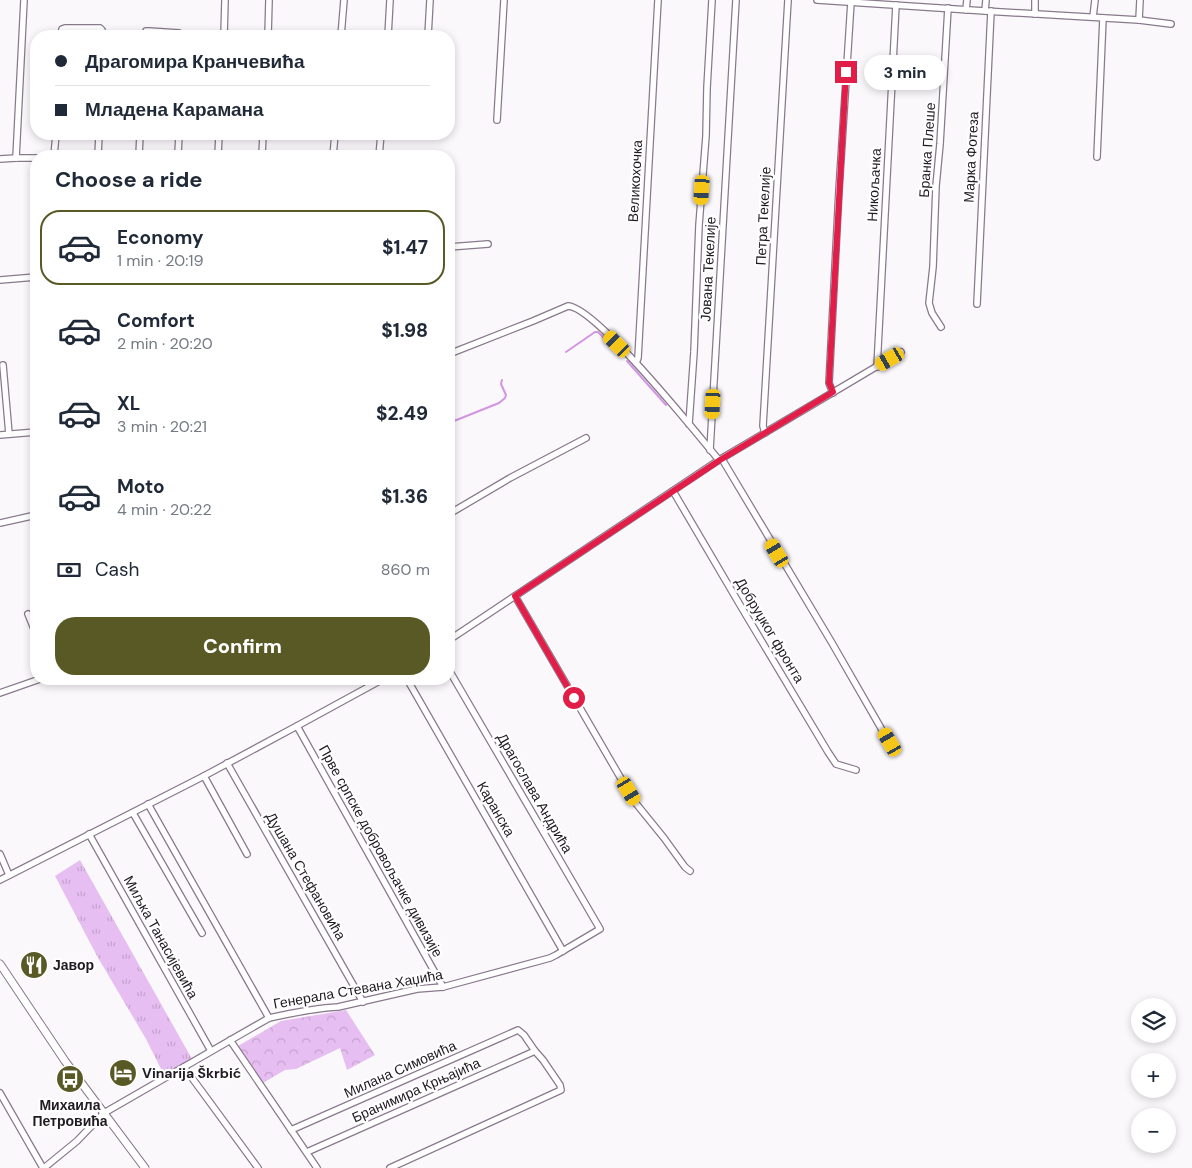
<!DOCTYPE html>
<html lang="en">
<head>
<meta charset="utf-8">
<style>
	:root { --surface:#fff; --page:#f2f2f3; --text:#1f2937; --muted:#747a83; --line:#e0e1e3; --accent:#595926 }
	body { margin:0; font-family:"DM Sans",sans-serif; background:var(--page); color:var(--text); height:100vh; display:flex; flex-direction:column; font-size:19px; white-space:nowrap }
	* { box-sizing:border-box; margin:0 }
	p { font-size:16px; color:var(--muted) }
	.icon { flex:none; width:28px; height:28px; fill:none; stroke:currentColor; stroke-width:2; stroke-linecap:round; stroke-linejoin:round }
	.map { position:relative; flex:1; overflow:hidden }
	.sheet { position:absolute; left:30px; top:150px; width:425px; height:535px; display:flex; flex-direction:column; background:var(--surface); border-radius:20px; box-shadow:0 2px 8px #0003 }
	.sheet>* { flex:none }
	.guide { position:absolute; left:30px; top:30px; width:425px; height:110px; border-radius:20px; box-shadow:0 2px 8px #0003; display:grid; align-content:center; height:110px; padding:0 25px; background:var(--surface) }
	.fabs { position:absolute; left:1131px; top:998px; display:grid; gap:10px }
	.fabs a { display:grid; place-items:center; width:45px; height:45px; border-radius:50%; background:var(--surface); box-shadow:0 2px 8px #0003; font-size:25px }
	.end { position:absolute; width:22px; height:22px; margin:-11px; border:6px solid #e11d48; background:#fff; box-shadow:0 0 0 2px #fff }
	.from { border-radius:50% }
	.bubble { position:absolute; height:35px; border-radius:18px; background:var(--surface); box-shadow:0 2px 8px #0003; font-size:16px; font-weight:800; line-height:35px; text-align:center }
	.car { position:absolute; width:15px; height:30px; margin:-15px -8px; border-radius:6px; box-shadow:0 0 4px 1px #0007; background:linear-gradient(#f5c518 24%,#345 0 40%,#f5c518 0 76%,#345 0 86%,#f5c518 0) }
	.guide b { display:flex; align-items:center; gap:18px; height:48px; font-size:19px }
	.guide b+b { border-top:1px solid var(--line) }
	.guide i { width:12px; height:12px; background:var(--text) }
	ul { padding:0; list-style:none }
	li { display:flex; align-items:center; gap:15px; height:75px; margin:0 10px 8px; padding:0 15px; border:2px solid transparent; border-radius:20px }
	li div { flex:1 }
	li b { display:block; font-size:19px }
	li em { font-style:normal; font-weight:800 }
	li.selected { border-color:var(--accent) }
	li>.icon { width:45px; height:45px; stroke-width:1.5 }
	h2 { padding:0 25px; font-size:22px; line-height:60px }
	.pay { display:flex; align-items:center; gap:12px; height:55px; padding:0 25px; font-size:19px }
	.pay p { margin-inline-start:auto }
	.primary-button { display:flex; gap:10px; margin-top:auto; padding:10px 25px }
	.primary-button a { flex:1; height:58px; border-radius:20px; background:var(--accent); color:#fff; font-size:20px; font-weight:800; line-height:58px; text-align:center }
	.map>svg:first-child { display:block }
</style>
</head>
<body>
<div class="map">
<svg width="1192" height="1168" viewBox="0 0 1192 1168">
	<defs>
		<pattern id="grass-tufts" width="24" height="20" patternUnits="userSpaceOnUse" patternTransform="scale(1.25)"><rect width="24" height="20" fill="#e6bef1"/><path d="M3 7l-1-3M5 7V3M7 7l1-3M15 17l-1-3M17 17v-4M19 17l1-3" fill="none" stroke="#c5a3ce"/></pattern>
		<pattern id="forest-crowns" width="20" height="18" patternUnits="userSpaceOnUse" patternTransform="scale(1.25)"><rect width="20" height="18" fill="#e6bef1"/><path d="M2 6a3 3 0 1 1 6 0M12 15a3 3 0 1 1 6 0" fill="none" stroke="#c5a3ce"/></pattern>
	</defs>
	<rect width="100%" height="100%" fill="#fbf8fc"/>
	<path fill="url(#grass-tufts)" d="M 80,860 L 192,1059 L 164,1075 L 146,1039 L 97,956 L 55,876 Z"/>
	<path fill="url(#forest-crowns)" d="M 346,1010 L 375,1055 L 347,1070 L 340,1048 L 296,1069 L 285,1070 L 263,1083 L 238,1046 L 281,1021 Z"/>
	<g fill="none" stroke-linecap="round" stroke-linejoin="round">
		<g stroke="#d394e3" stroke-width="2">
			<path d="M 566,352 L 595,332 L 598,332 L 614,348"/>
			<path d="M 627,361 L 666,405"/>
			<path d="M 449,423 L 499,403 L 505,398 L 506,395 L 501,384 L 502,380"/>
		</g>
		<g stroke="#88798c" stroke-width="8">
			<g id="minor">
				<path d="M 817,0 L 985,11 L 1139,20 L 1171,24"/>
				<path d="M 966,10 L 967,0"/>
				<path d="M 985,11 L 986,0"/>
				<path d="M 1035,14 L 1035,0"/>
				<path d="M 1093,17 L 1095,0"/>
				<path d="M 1139,20 L 1140,0"/>
				<path d="M 61,36 L 62,29 L 65,28 L 100,28 L 102,30 L 103,36"/>
				<path d="M 145,36 L 146,31 L 149,31 L 179,33 L 182,36"/>
				<path d="M 224,36 L 225,0"/>
				<path d="M 268,36 L 269,0"/>
				<path d="M 341,36 L 344,0"/>
				<path d="M 388,36 L 390,0"/>
				<path d="M 428,36 L 430,0"/>
				<path d="M 497,120 L 504,0"/>
				<path d="M 54,156 L 56,134"/>
				<path d="M 98,156 L 99,134"/>
				<path d="M 131,156 L 178,154 L 179,134"/>
				<path d="M 139,156 L 140,134"/>
				<path d="M 218,156 L 219,134"/>
				<path d="M 262,156 L 263,134"/>
				<path d="M 333,156 L 335,134"/>
				<path d="M 379,156 L 381,134"/>
				<path d="M 1097,157 L 1103,18"/>
				<path d="M 16,158 L 24,0"/>
				<path d="M 0,159 L 16,158 L 36,158"/>
				<path d="M 449,247 L 488,244"/>
				<path d="M 0,280 L 36,277"/>
				<path d="M 977,304 L 991,11"/>
				<path d="M 941,327 L 932,313 L 929,303 L 933,267 L 936,186 L 940,144 L 948,8"/>
				<path d="M 449,354 L 533,321 L 568,306 C 596,307 697,434 719,460"/>
				<path d="M 636,363 L 638,358 L 658,0"/>
				<path d="M 3,365 L 9,434"/>
				<path d="M 877,367 L 896,5"/>
				<path d="M 833,393 L 829,383 L 839,190 L 851,2"/>
				<path d="M 689,424 L 694,352 L 699,225 L 706,136 L 707,88 L 712,0"/>
				<path d="M 765,433 L 763,426 L 788,0"/>
				<path d="M 0,435 L 36,432"/>
				<path d="M 710,450 L 736,0"/>
				<path d="M 722,459 L 832,643 L 889,742"/>
				<path d="M 673,491 L 743,610 L 828,752 L 836,764 L 856,770"/>
				<path d="M 449,514 L 510,478 L 586,438"/>
				<path d="M 0,523 L 36,515"/>
				<path d="M 515,596 L 634,801 L 664,838 L 685,867 L 690,871"/>
				<path d="M 28,614 L 36,634"/>
				<path d="M 449,640 L 719,460 L 901,352"/>
				<path d="M 407,679 L 563,951"/>
				<path d="M 0,693 L 40,679"/>
				<path d="M 297,726 L 443,987"/>
				<path d="M 227,763 L 363,1002"/>
				<path d="M 204,776 L 247,854"/>
				<path d="M 148,804 L 269,1018"/>
				<path d="M 133,813 L 202,933"/>
				<path d="M 89,834 L 211,1051"/>
				<path d="M 0,854 L 9,875"/>
				<path d="M 0,880 L 204,776 L 297,726 L 383,679"/>
				<path d="M 230,1040 L 317,1168"/>
				<path d="M 184,1067 L 258,1168"/>
				<path d="M 0,1093 L 43,1168"/>
				<path d="M 291,1130 L 518,1030 L 524,1035 L 535,1051 L 543,1060 L 560,1085 L 561,1090 L 390,1168"/>
				<path d="M 307,1152 L 535,1051"/>
				<path d="M 44,1168 L 77,1141 L 104,1113 L 269,1018 C 292,1013 315,1008 338,1007 L 417,989 L 443,987 L 550,958 L 556,955 L 600,929 L 449,670"/>
			</g>
		</g>
		<g stroke="#88798c" stroke-width="9">
			<path id="tertiary" d="M 0,964 L 65,1061 L 145,1168"/>
		</g>
		<use href="#minor" stroke="#fff" stroke-width="5.5"/>
		<use href="#tertiary" stroke="#fff" stroke-width="7"/>
	</g>
	<g fill="none" stroke-linecap="round" stroke-linejoin="round">
		<path stroke="#e11d48" stroke-width="6" d="M 574,698 L 515,596 L 720,460 L 833,392 L 829,383 L 846,72"/>
	</g>
	<defs>
		<g id="restaurant-disc" transform="scale(1.4375)"><circle r="9.5" fill="#595926" stroke="#fff"/><path d="M-5-6h1v4h1v-4h1v4h1v-4h1v5L-1.5 .5V6h-2V.5L-5-1ZM5-6V6H3V1.5H1.5Q1.5-4 5-6Z" fill="#fff"/></g>
		<g id="hotel-disc" transform="scale(1.4375)"><circle r="9.5" fill="#595926" stroke="#fff"/><path d="M-6-4.5h1.5V1H6V5H4.5V3h-9V5H-6ZM-4 0a1.8 1.8 0 1 1 3.6 0ZM.5 0V-2.5h3Q6-2.5 6 0Z" fill="#fff"/></g>
		<g id="bus-disc" transform="scale(1.4375)"><circle r="9.5" fill="#595926" stroke="#fff"/><path d="M-5-6H5V4H4V6H2V4H-2V6H-4V4H-5ZM-3.5-4V0h7V-4ZM-3.5 1.2v1.5H-2V1.2ZM2 1.2v1.5H3.5V1.2Z" fill="#fff"/></g>
	</defs>
	<g fill-rule="evenodd">
		<use href="#restaurant-disc" x="34" y="965"/>
		<use href="#hotel-disc" x="123" y="1073"/>
		<use href="#bus-disc" x="70" y="1079"/>
	</g>
	<g text-anchor="middle" dominant-baseline="central" stroke-width="4.5" stroke-linejoin="round" paint-order="stroke">
		<g font-size="14" fill="#201a22" stroke="#fff">
			<text transform="translate(927 150) rotate(-86)">Бранка Плеше</text>
			<text transform="translate(971 157) rotate(-87)">Марка Фотеза</text>
			<text transform="translate(635 181) rotate(-87)">Великохочка</text>
			<text transform="translate(874 185) rotate(-87)">Никољачка</text>
			<text transform="translate(763 216) rotate(-87)">Петра Текелије</text>
			<text transform="translate(708 269) rotate(-87)">Јована Текелије</text>
			<text transform="translate(770 630) rotate(59)">Добруџког фронта</text>
			<text transform="translate(535 793) rotate(60)">Драгослава Андрића</text>
			<text transform="translate(496 809) rotate(60)">Каранска</text>
			<text transform="translate(381 851) rotate(61)">Прве српске добровољачке дивизије</text>
			<text transform="translate(306 876) rotate(60)">Душана Стефановића</text>
			<text transform="translate(161 937) rotate(61)">Миљка Танасијевића</text>
			<text transform="translate(358 989) rotate(-10)">Генерала Стевана Хаџића</text>
			<text transform="translate(400 1069) rotate(-24)">Милана Симовића</text>
			<text transform="translate(416 1090) rotate(-24)">Бранимира Крњајића</text>
		</g>
		<g font-size="14" font-weight="bold" fill="#201a22" stroke="#fff" text-anchor="start">
			<text x="53" y="965">Јавор</text>
			<text x="142" y="1073">Vinarija Škrbić</text>
			<text x="70" y="1105" text-anchor="middle">Михаила<tspan x="70" dy="16">Петровића</tspan></text>
		</g>
	</g>
</svg>
<div class="fabs">
<a><svg class="icon" aria-label="layers" viewBox="0 0 24 24"><path d="M12 4l9 5-9 5-9-5zM3 14l9 5 9-5"/></svg></a>
<a>+</a>
<a>−</a>
</div>
<i class="end from" style="left:574px;top:698px"></i>
<i class="end" style="left:846px;top:72px"></i>
<div class="bubble" style="left:864px;top:55px;width:82px">3 min</div>
<i class="car" style="left:702px;top:190px;rotate:184deg"></i>
<i class="car" style="left:617px;top:344px;rotate:315deg"></i>
<i class="car" style="left:890px;top:359px;rotate:240deg"></i>
<i class="car" style="left:713px;top:404px;rotate:183deg"></i>
<i class="car" style="left:777px;top:553px;rotate:329deg"></i>
<i class="car" style="left:890px;top:742px;rotate:330deg"></i>
<i class="car" style="left:629px;top:791px;rotate:149deg"></i>
<div class="guide">
<b><i class="from"></i>Драгомира Кранчевића</b>
<b><i></i>Младена Карамана</b>
</div>
<section class="sheet">
<h2>Choose a ride</h2>
<ul>
<li class="selected"><svg class="icon" aria-label="car" viewBox="0 0 24 24"><path d="M5 17H2v-5l4-1 3-4h7l3 4 3 1v5h-3M9 17h6M6 11h13"/><circle cx="7" cy="17" r="2"/><circle cx="17" cy="17" r="2"/></svg><div><b>Economy</b><p>1 min · 20:19</p></div><em>$1.47</em></li>
<li><svg class="icon" aria-label="car" viewBox="0 0 24 24"><path d="M5 17H2v-5l4-1 3-4h7l3 4 3 1v5h-3M9 17h6M6 11h13"/><circle cx="7" cy="17" r="2"/><circle cx="17" cy="17" r="2"/></svg><div><b>Comfort</b><p>2 min · 20:20</p></div><em>$1.98</em></li>
<li><svg class="icon" aria-label="car" viewBox="0 0 24 24"><path d="M5 17H2v-5l4-1 3-4h7l3 4 3 1v5h-3M9 17h6M6 11h13"/><circle cx="7" cy="17" r="2"/><circle cx="17" cy="17" r="2"/></svg><div><b>XL</b><p>3 min · 20:21</p></div><em>$2.49</em></li>
<li><svg class="icon" aria-label="car" viewBox="0 0 24 24"><path d="M5 17H2v-5l4-1 3-4h7l3 4 3 1v5h-3M9 17h6M6 11h13"/><circle cx="7" cy="17" r="2"/><circle cx="17" cy="17" r="2"/></svg><div><b>Moto</b><p>4 min · 20:22</p></div><em>$1.36</em></li>
</ul>
<div class="pay"><svg class="icon" aria-label="cash" viewBox="0 0 24 24"><path d="M3 7h18v10H3z"/><circle cx="12" cy="12" r="2"/></svg>Cash<p>860 m</p></div>
<div class="primary-button"><a>Confirm</a></div>
</section>
</div>
</body>
</html>
